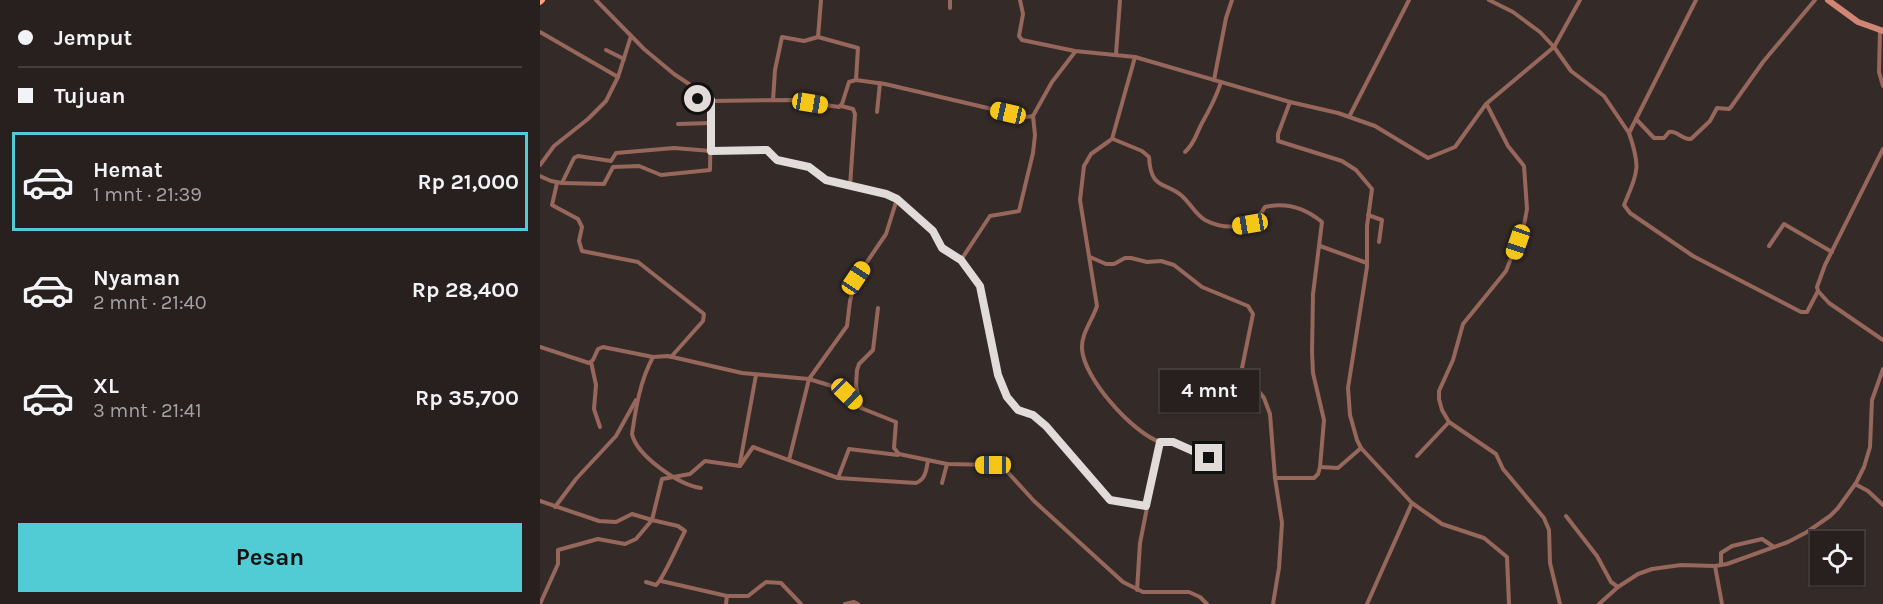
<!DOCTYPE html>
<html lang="id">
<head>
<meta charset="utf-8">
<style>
	:root { --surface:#27201f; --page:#332d2c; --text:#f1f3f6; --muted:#a4a3a4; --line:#433e3d; --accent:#51ccd4 }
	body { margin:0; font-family:Karla,sans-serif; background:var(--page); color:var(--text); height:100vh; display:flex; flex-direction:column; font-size:22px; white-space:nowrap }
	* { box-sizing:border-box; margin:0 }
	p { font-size:20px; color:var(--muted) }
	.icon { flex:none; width:33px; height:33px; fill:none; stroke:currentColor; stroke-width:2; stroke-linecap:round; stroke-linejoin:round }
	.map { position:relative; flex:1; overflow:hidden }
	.side { display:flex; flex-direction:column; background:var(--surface); width:540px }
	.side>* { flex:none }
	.guide { display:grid; align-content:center; height:132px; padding:0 18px; background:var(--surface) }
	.tools { position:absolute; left:1270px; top:531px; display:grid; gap:12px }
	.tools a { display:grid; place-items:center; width:54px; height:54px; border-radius:0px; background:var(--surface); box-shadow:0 2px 4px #0004,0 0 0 2px var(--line); font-size:30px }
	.end { position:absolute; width:27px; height:27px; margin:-14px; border:8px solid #e1dbd9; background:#111; box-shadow:0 0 0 3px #111 }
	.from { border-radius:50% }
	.bubble { position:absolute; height:42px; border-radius:0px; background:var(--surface); box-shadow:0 2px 4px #0004,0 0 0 2px var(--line); font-size:20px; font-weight:700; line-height:42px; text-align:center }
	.car { position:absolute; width:18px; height:36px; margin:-18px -9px; border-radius:8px; box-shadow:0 0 4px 2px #0007; background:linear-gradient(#f5c518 24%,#345 0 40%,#f5c518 0 76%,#345 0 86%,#f5c518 0) }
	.guide b { display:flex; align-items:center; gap:21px; height:57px; font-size:22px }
	.guide b+b { border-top:2px solid var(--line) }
	.guide i { width:15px; height:15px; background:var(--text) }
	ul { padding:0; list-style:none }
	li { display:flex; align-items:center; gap:18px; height:99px; margin:0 12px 9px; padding:0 6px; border:3px solid transparent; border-radius:0px }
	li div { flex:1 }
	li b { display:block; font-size:22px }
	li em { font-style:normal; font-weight:700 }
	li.active { border-color:var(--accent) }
	li>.icon { width:54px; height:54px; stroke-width:1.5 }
	.button { display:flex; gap:12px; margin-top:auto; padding:12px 18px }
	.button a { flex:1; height:69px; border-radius:0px; background:var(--accent); color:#111; font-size:24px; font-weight:700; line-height:69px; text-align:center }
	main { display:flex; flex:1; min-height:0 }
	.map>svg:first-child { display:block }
</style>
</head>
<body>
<main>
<section class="side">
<div class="guide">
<b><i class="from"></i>Jemput</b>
<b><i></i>Tujuan</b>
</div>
<ul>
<li class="active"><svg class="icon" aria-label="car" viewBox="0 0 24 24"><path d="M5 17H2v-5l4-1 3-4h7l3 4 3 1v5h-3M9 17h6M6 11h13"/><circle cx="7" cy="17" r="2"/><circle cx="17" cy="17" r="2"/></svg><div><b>Hemat</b><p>1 mnt · 21:39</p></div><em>Rp 21,000</em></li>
<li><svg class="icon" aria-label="car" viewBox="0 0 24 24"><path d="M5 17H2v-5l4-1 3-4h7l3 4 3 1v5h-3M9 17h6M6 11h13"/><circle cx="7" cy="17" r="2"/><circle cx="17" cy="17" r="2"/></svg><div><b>Nyaman</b><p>2 mnt · 21:40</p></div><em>Rp 28,400</em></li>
<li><svg class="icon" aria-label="car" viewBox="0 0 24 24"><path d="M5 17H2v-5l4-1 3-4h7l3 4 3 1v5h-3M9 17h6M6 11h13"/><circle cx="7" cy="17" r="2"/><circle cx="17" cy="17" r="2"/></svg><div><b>XL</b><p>3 mnt · 21:41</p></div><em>Rp 35,700</em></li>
</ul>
<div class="button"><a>Pesan</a></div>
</section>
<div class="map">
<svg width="1343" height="604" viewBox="0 0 1343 604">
	<rect width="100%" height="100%" fill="#342b29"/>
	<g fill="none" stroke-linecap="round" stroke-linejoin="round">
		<g stroke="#96675a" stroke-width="4">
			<path d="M 56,0 L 104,49 L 134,74 L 149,84 L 156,98 L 171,101 L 252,100 L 299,107 L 302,104 L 309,82 L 316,80 L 345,84 L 486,117 L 493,116"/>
			<path d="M 410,0 L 410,8"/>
			<path d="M 480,0 L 483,14 L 479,36 L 482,40 L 535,51 L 595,57 L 750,102 L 798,113 L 835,126 L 888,158 L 915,147 L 946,104 L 1014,47 L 1040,0"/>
			<path d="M 949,0 L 973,12 L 1000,32 L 1014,47 L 1031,71 L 1064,96 L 1089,133 L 1156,0"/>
			<path d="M 1340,31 L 1339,72 L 1343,86"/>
			<path d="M 0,32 L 78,77"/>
			<path d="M 278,37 L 318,48 L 316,80"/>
			<path d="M 66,50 L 84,59"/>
			<path d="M 576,54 L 580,0"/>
			<path d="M 595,57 L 572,139 L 551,154 L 544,166 L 540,200 L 557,306 C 552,321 541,334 542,349 C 544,379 593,433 620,442 L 600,543 L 597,590"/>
			<path d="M 674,80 L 686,18 L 692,0"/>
			<path d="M 233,100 L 235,70 L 242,37 L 264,41 L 278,37 L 281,0"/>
			<path d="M 750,102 L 738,134 L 738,141 L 802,161 L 816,170 L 832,189 L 827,226 L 827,267 L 808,388 L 810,415 L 817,440 L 821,448 L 872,503 L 902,524 L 944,538 L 967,557 L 969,604"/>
			<path d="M 947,105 L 968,146 L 984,166 L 987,209 L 984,225 L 966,271 L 923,324 L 913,360 L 899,391 L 899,399 L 902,410 L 909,422 L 956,454 L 963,469 L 1004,518 L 1009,530 L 1010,563 L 1020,604"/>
			<path d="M 301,106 L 313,109 L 315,114 L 310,186"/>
			<path d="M 337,112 L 340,83"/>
			<path d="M 809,117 L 869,0"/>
			<path d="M 1096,119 L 1114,138 L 1124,138 L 1129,132 C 1137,130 1142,140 1151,139 L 1170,121 L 1177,108 L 1189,109 L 1191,107 L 1223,62 L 1275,0"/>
			<path d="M 138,124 L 171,123"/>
			<path d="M 1089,133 C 1101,168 1098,171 1084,205 L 1090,213 L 1153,256 L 1261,312 L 1267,312 L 1278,291"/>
			<path d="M 573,139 L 602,151 L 609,157 C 611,191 625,181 642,196 C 650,203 656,215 665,220 C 686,231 713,229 725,207 C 746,202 765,208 782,222 L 773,294 L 772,352 L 773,373 L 784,420 L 780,467 L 778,474 L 774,478 L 735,478"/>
			<path d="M 1343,149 L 1285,265 L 1277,287 L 1278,291 L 1289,303 L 1343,340"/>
			<path d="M 645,152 C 655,143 656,134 662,123 C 670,109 676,98 681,82"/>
			<path d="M 0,165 L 14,146 L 48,119 L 66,101 L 78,77 L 91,36"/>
			<path d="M 0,176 L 11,181 L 22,183 L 34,158 L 38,156 L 71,161 L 76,153 L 134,148 L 171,151 L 227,150 L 237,160 L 269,167 L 286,180 L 346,194 L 357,199 L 393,231 L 402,248 L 421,260 L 440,286 L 457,375 L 467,397 L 478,410 L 493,415 L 506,426 L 570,500 L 606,506"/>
			<path d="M 17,183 L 12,205 L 38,219 L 42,227 L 39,241 L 42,251 L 98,262 L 164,314 L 163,321 L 131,357"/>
			<path d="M 22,183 L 64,184 L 73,167 L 99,166 L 121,175 L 170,170 L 171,101"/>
			<path d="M 828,215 L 842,220 L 839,242"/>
			<path d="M 780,246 L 827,263"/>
			<path d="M 1229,246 L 1244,224 L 1292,252"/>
			<path d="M 550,257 L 566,264 L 574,264 L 585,258 L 591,258 L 607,262 L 621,261 L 634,265 L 662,287 L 708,306 L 713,314 L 700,378 L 718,390 L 724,398 L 730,414 L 735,478 L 742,523 L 739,568 L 733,604"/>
			<path d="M 421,260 L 450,216 L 479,211 L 493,153 L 495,135 L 493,116 L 512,82 L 535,52"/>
			<path d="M 0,347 L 49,363 L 53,360 L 58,349 L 63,347 L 113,357 L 128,356 L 202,373 L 269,379 L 295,387 L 307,394 L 321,408 L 356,422 L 354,448 L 359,454 L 407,464 L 453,465 L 463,467 L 494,501 L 583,582 L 603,592 L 649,592 L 660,597 L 667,604"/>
			<path d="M 113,357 C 100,381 96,407 92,434 C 97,456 139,485 161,488"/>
			<path d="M 51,362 L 56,385 L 54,409 L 60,427"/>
			<path d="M 321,407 L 316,386 L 317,370 L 319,364 L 333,350 L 338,308"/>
			<path d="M 620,442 L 633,442 L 680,464"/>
			<path d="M 877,456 L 909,422"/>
			<path d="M 249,460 L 269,379 L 307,326 L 310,301 L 316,278 L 346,234 L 357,199"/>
			<path d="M 200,463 L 216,375"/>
			<path d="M 780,467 L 798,468 L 821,448"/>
			<path d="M 298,478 L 309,449 L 358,455"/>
			<path d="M 402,483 L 407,464"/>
			<path d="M 1315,484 L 1328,491 L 1343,505"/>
			<path d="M 0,501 L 59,521 L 76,522 L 92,514 L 112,520 L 122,479 L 150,474 L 165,461 L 200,466 L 213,447 L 298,478 L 376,483 C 386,479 386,470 388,461"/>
			<path d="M 15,507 L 36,479 L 76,436 L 96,400"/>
			<path d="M 1026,516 L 1057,556 L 1071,582 L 1078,587 L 1098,574 L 1112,569 L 1141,565 L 1175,566 L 1187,564 L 1248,542 L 1267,532 L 1290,516 L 1298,508 L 1316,483 L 1324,467 L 1330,447 L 1332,400 L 1343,369"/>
			<path d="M 1181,565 L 1181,553 L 1192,546 L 1222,539 L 1234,547"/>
			<path d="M 1175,566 L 1182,604"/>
			<path d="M 121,581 L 187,596 L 186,604"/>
			<path d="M 187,596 L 208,596 L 226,582 L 241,583 L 261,604"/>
			<path d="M 0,604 L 18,564 L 18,550 L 58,539 L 85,544 L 96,539 L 112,520 L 138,526 L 145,531 C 139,542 123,580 116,585 L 106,582"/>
			<path d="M 305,604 L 314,602 L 318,604"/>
			<path d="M 827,604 L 872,503"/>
			<path d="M 1059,604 L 1078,587"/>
		</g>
		<path stroke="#d08672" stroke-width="6" d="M 1288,0 L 1318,22 L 1343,31"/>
		<path stroke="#fe9e84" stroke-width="6" d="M 0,2 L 2,0"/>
	</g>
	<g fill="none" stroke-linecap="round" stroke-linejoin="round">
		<path stroke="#e1dbd9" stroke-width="8" d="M 158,99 L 171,100 L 171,151 L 227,150 L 237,160 L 269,167 L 286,180 L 346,194 L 357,199 L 393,231 L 402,248 L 421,260 L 440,286 L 458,375 L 467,397 L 478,410 L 493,415 L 506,426 L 570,500 L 606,506 L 620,442 L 633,442 L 669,458"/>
	</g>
</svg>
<div class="tools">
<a><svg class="icon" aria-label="locate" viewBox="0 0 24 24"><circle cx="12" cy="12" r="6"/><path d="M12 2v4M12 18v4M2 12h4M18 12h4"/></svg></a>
</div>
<i class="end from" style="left:158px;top:99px"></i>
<i class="end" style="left:669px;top:458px"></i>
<div class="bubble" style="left:620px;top:370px;width:99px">4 mnt</div>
<i class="car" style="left:270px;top:103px;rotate:99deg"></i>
<i class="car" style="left:468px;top:113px;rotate:283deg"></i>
<i class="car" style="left:710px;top:224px;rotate:260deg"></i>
<i class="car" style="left:978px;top:242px;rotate:199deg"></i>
<i class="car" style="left:316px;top:278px;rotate:34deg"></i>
<i class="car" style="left:307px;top:394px;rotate:134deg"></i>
<i class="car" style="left:453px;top:465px;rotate:270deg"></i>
</div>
</main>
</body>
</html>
